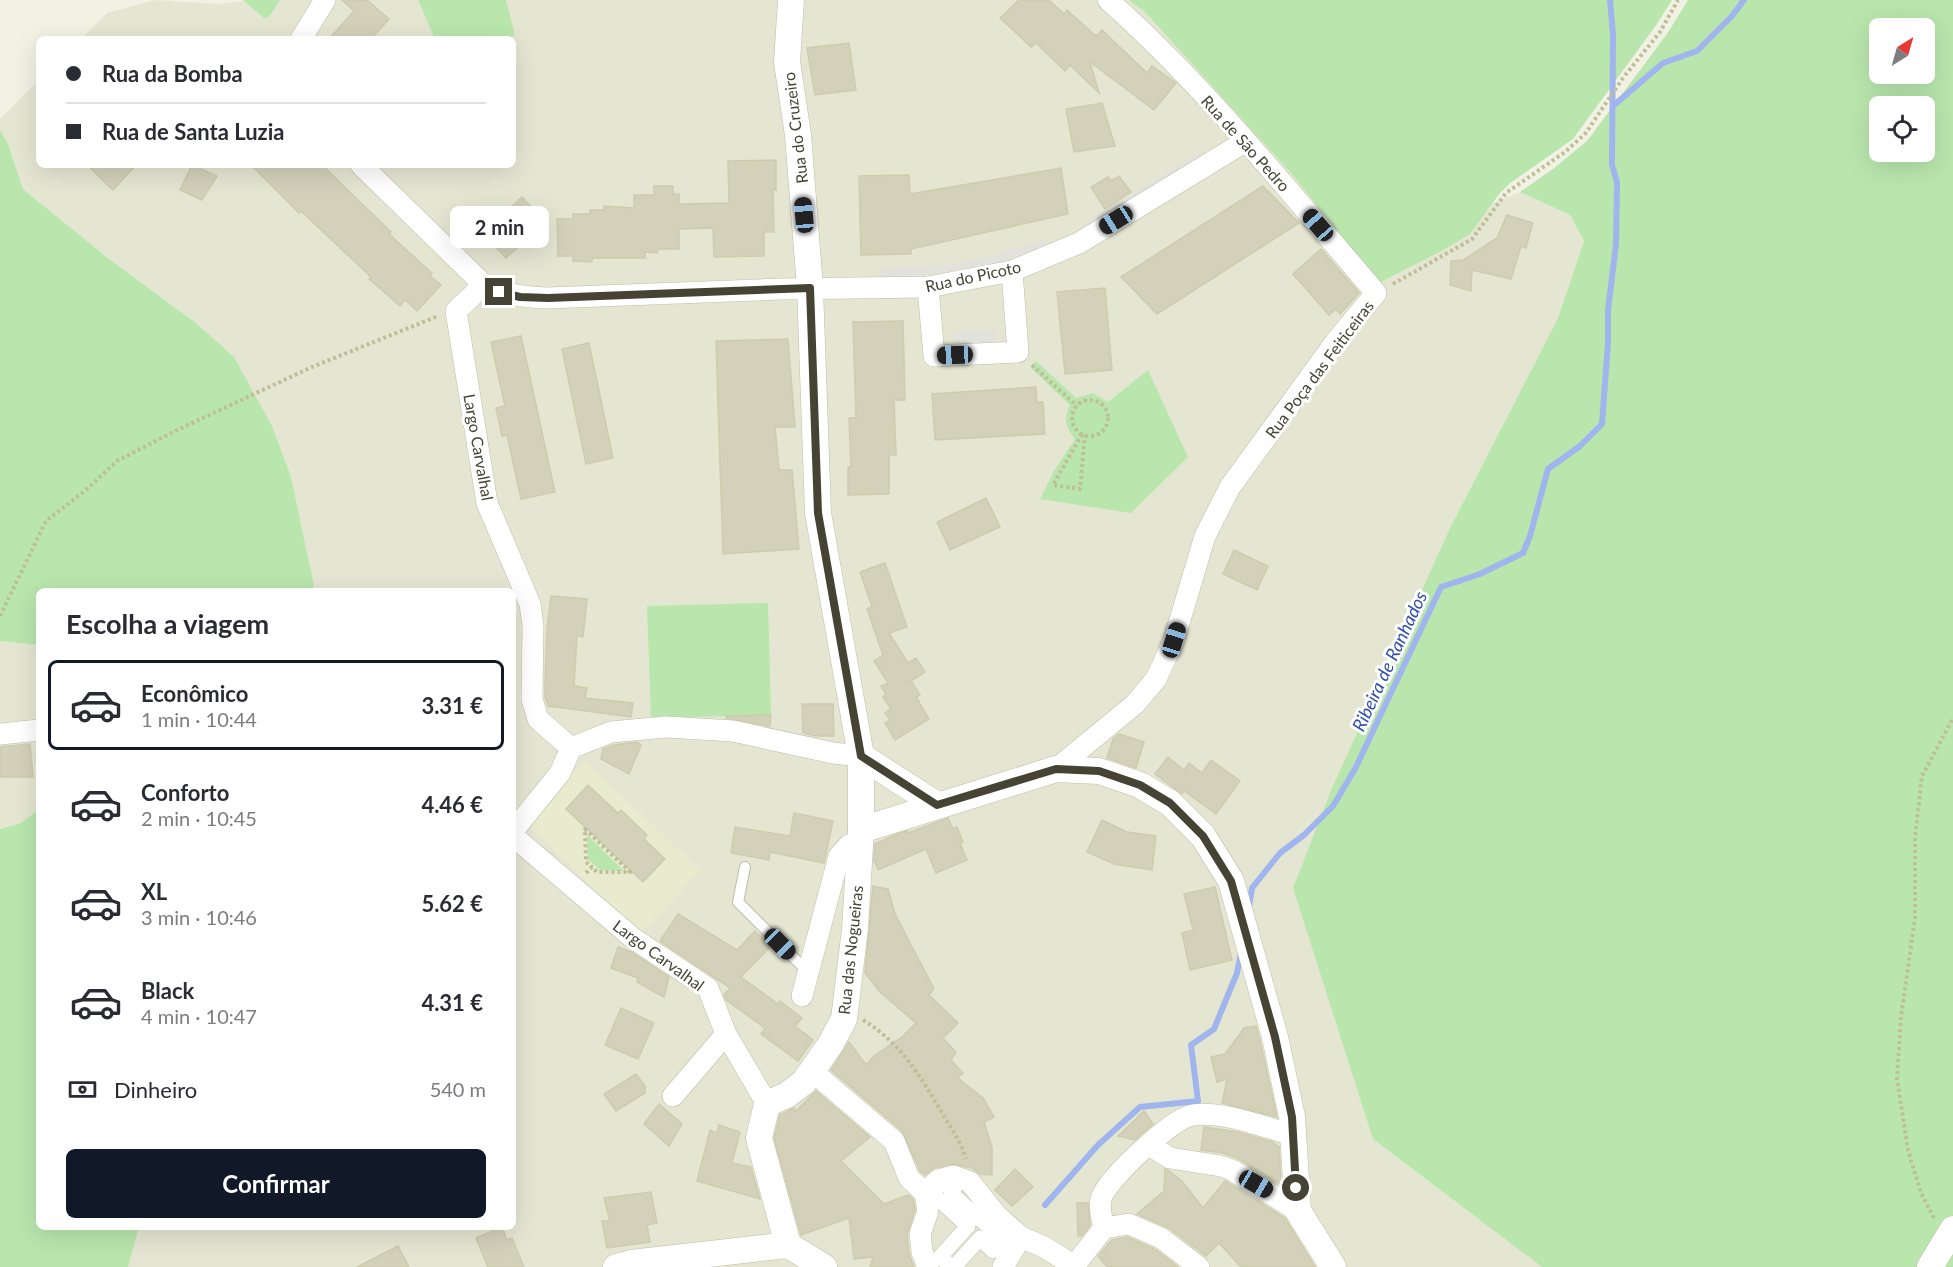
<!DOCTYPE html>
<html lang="pt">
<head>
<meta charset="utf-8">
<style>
	:root { --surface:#fff; --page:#f7f7f7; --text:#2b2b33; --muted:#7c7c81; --line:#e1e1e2; --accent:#111827 }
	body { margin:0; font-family:Lato,sans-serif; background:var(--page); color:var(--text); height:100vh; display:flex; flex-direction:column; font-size:22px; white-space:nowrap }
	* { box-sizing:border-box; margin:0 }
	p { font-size:20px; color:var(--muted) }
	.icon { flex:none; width:33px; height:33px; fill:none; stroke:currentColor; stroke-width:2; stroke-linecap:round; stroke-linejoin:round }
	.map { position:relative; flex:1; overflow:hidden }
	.drawer { position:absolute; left:36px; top:588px; width:480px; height:642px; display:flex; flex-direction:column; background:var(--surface); border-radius:9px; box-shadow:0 6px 24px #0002 }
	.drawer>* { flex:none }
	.top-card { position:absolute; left:36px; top:36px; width:480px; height:132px; border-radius:9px; box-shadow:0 6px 24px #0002; display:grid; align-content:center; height:132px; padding:0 30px; background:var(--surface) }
	.needle { width:39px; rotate:37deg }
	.fabs { position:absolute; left:1869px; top:18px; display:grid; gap:12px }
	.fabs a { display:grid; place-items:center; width:66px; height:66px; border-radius:9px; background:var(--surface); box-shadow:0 6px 24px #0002; font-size:30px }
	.end { position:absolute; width:27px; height:27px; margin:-14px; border:8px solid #444334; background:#fff; box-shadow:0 0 0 3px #fff }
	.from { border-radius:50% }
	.bubble { position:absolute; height:42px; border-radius:9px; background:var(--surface); box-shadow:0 6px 24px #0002; font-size:20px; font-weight:700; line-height:42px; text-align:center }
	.car { position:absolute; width:18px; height:36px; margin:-18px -9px; border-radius:8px; box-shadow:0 0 4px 2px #0007; background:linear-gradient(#222 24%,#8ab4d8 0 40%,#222 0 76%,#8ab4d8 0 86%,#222 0) }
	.top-card b { display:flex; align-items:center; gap:21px; height:57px; font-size:22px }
	.top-card b+b { border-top:2px solid var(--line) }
	.top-card i { width:15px; height:15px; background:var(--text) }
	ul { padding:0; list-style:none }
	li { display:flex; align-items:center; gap:18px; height:90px; margin:0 12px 9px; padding:0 18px; border:3px solid transparent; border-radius:9px }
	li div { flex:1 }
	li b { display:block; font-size:22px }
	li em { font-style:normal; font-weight:700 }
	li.on { border-color:var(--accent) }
	li>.icon { width:54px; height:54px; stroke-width:1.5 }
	h2 { padding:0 30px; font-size:27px; line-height:72px }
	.pay { display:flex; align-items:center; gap:15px; height:66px; padding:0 30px; font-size:22px }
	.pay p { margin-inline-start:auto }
	.button { display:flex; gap:12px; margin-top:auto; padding:12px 30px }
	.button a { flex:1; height:69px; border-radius:9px; background:var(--accent); color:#fff; font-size:24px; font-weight:700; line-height:69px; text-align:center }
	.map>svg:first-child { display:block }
</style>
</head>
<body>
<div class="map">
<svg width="1953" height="1267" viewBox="0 0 1953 1267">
	<rect width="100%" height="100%" fill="#f1f2e4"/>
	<g fill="#e5e6d2">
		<path d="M 156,0 L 218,4 L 251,0 L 1183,0 L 1379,250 L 1520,192 L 1570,215 L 1584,241 L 1558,318 L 1449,530 L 1332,788 L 1373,1139 L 1542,1267 L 128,1267 L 139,1227 L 513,1227 L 513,591 L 312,591 L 314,585 L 291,477 L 196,323 L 109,259 L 23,189 L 8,144 L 0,130 L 0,119 L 39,80 L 39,165 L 513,165 L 513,39 L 81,39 L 107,13 Z"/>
		<path d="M 0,641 L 39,645 L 39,809 L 21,823 L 0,829 Z"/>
	</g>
	<path fill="#e9ebce" d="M 585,761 L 700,870 L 641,934 L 531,828 L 530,824 L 534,814 Z"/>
	<g fill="#b9e6ad" fill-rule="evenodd">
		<path d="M 243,0 L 280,0 L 269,17 L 264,18 Z"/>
		<path d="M 418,0 L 506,0 L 515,35 L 507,39 L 435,39 Z"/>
		<path d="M 1129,0 L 1672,0 L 1657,24 L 1573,139 L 1509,184 L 1500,193 L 1470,234 L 1447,248 L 1379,283 L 1291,173 L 1145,12 Z"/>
		<path d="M 1688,0 L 1953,0 L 1953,1267 L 1542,1267 L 1373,1139 L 1293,888 L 1332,788 L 1449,530 L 1558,318 L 1584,241 L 1570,215 L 1520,192 L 1553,169 L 1587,141 L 1667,34 ZM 1880,28 L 1924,28 L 1924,74 L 1880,74 ZM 1880,106 L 1924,106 L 1924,152 L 1880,152 Z"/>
		<path d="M 0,130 L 8,144 L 23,189 L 109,259 L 196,323 L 234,357 L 272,426 L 291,477 L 314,585 L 312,591 L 39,591 L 39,645 L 0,641 Z"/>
		<path d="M 1036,361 L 1076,398 L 1093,393 L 1108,402 L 1148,370 L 1188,457 L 1131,513 L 1040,499 L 1054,471 L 1075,439 C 1066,428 1063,418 1070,405 L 1031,368 Z"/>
		<path d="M 768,603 L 771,715 L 651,718 L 647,606 Z"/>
		<path d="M 39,809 L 39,1227 L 139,1227 L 128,1267 L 0,1267 L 0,829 L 21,823 Z"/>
		<path d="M 587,835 L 624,871 L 600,870 L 588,859 Z"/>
	</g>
	<g fill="#e2e2dc">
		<path d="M 1200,152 L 1203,157 L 1085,231 L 1081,226 Z"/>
		<path d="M 1043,240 L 1046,247 L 986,265 L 923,275 L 880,277 L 880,269 L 924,267 L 956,263 L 987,257 Z"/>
		<path d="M 954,331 L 996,331 L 997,346 L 954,347 Z"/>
	</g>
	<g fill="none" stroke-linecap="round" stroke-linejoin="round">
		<g stroke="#a0b5ee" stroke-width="6">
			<path d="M 1613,106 L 1663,63 L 1697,51 L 1732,16 L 1744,0"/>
			<path d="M 1249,907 L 1252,888 L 1280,853 L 1304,835 L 1333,806 L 1355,769 L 1441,587 L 1480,574 L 1523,553 L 1530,536 L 1548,469 L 1580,446 L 1602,424 L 1608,343 L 1608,310 L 1616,245 L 1617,182 L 1612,165 L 1613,35 L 1610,0"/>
			<path d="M 1045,1205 L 1098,1145 L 1140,1107 L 1198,1101 L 1191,1045 L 1214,1029 L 1237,973 L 1241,953"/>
		</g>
	</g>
	<g fill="#d3d1ba" stroke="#ceccad" stroke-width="1.5">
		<path d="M 342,0 L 367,0 L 389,19 L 371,39 L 329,39 L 354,11 Z"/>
		<path d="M 1019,0 L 1049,0 L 1064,14 L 1067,10 L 1096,36 L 1102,30 L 1147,73 L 1152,66 L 1176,83 L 1154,110 L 1090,62 L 1099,93 L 1070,65 L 1065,71 L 1036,43 L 1031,47 L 1000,18 Z"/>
		<path d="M 849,43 L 856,90 L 815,95 L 807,48 Z"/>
		<path d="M 1102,103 L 1115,146 L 1074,152 L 1066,109 Z"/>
		<path d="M 776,160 L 776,190 L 773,190 L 774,232 L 764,232 L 764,256 L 714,257 L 713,228 L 679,229 L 679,249 L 658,249 L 657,253 L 645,252 L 645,258 L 592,258 L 592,262 L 573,261 L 573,256 L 558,256 L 557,219 L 573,219 L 573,214 L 590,214 L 590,210 L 604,210 L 604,206 L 634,208 L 634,195 L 654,195 L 654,186 L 673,186 L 673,194 L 679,194 L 679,204 L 729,203 L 728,161 Z"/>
		<path d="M 87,165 L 136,165 L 113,190 Z"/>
		<path d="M 192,165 L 217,176 L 202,200 L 180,190 Z"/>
		<path d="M 251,165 L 322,165 L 391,232 L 389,234 L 432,273 L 430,276 L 441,285 L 417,311 L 405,300 L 400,306 L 369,279 L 371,277 L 301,211 L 299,213 Z"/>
		<path d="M 1061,168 L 1068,214 L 911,249 L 911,254 L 861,255 L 859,176 L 909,175 L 910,194 Z"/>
		<path d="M 1119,176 L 1131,192 L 1105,209 L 1091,187 L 1108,177 L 1111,181 Z"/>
		<path d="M 1263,186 L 1299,223 L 1157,314 L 1121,277 Z"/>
		<path d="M 522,197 L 545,222 L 506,258 L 483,233 Z"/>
		<path d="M 1507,215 L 1533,223 L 1526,248 L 1521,246 L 1511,279 L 1472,270 L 1471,291 L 1450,285 L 1451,261 L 1463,260 L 1497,238 Z"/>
		<path d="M 1321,249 L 1359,293 L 1340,314 L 1336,309 L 1329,315 L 1293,274 Z"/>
		<path d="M 1105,288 L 1112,370 L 1065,374 L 1057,292 Z"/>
		<path d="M 903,321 L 905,400 L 894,400 L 896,455 L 889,455 L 889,494 L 848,495 L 848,467 L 851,467 L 849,418 L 856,418 L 853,322 Z"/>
		<path d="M 521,336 L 555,492 L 521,499 L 507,435 L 502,436 L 496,408 L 505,406 L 491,342 Z"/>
		<path d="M 788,339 L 795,427 L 775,427 L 779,470 L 792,470 L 799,549 L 723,554 L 716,341 Z"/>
		<path d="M 589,343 L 613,458 L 586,464 L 562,349 Z"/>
		<path d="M 1036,387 L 1037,402 L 1043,402 L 1045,434 L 935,440 L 932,394 Z"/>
		<path d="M 986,498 L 1000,527 L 950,550 L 937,522 Z"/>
		<path d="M 1234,550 L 1268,566 L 1257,590 L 1223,574 Z"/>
		<path d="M 885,563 L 907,627 L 889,633 L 908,663 L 916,658 L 925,672 L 911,681 L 920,695 L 916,697 L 929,719 L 895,740 L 885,723 L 890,720 L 885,713 L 891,709 L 883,697 L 886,694 L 881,686 L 888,683 L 874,661 L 883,655 L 867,609 L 872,607 L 860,572 Z"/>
		<path d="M 551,596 L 587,599 L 583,637 L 577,636 L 574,686 L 587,688 L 585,698 L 633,703 L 631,717 L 548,706 L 545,697 L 545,683 L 547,629 Z"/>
		<path d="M 802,704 L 833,704 L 834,736 L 816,736 L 803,733 Z"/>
		<path d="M 771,715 L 770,726 L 726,718 L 726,716 Z"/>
		<path d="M 1119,734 L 1144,742 L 1136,768 L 1107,758 L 1113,739 Z"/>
		<path d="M 637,742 L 641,745 L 629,774 L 601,759 L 603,749 L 614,745 Z"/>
		<path d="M 30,744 L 33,777 L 0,777 L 0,747 Z"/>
		<path d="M 1168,757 L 1184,770 L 1189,763 L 1202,773 L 1211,760 L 1240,781 L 1216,814 L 1184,791 L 1182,794 L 1155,774 Z"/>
		<path d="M 588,785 L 618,813 L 621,810 L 647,835 L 644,839 L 665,859 L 643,882 L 566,809 Z"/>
		<path d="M 794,813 L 833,821 L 824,863 L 770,852 L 769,860 L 731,853 L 735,827 L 790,836 Z"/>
		<path d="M 948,818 L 953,829 L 957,827 L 963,842 L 960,843 L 967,860 L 936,873 L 926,849 L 878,870 L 874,860 L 875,844 L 897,834 L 907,831 L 908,833 Z"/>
		<path d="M 1102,820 L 1127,832 L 1156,836 L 1152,870 L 1114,864 L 1087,852 Z"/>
		<path d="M 873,886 L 888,889 L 895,914 L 934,989 L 929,995 L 958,1023 L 943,1038 L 956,1052 L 951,1060 L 963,1073 L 958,1078 L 983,1098 L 994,1117 L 984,1122 L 992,1147 L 992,1175 L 980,1174 L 972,1168 L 952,1164 L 934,1168 L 925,1175 L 920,1171 L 902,1131 L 831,1070 L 849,1042 L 866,1065 L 874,1056 L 903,1036 L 916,1023 L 880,992 L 865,973 Z"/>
		<path d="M 1215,887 L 1232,960 L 1190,970 L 1182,933 L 1193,930 L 1184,894 Z"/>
		<path d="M 678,914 L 737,950 L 755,931 L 771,946 L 741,977 L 778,1004 L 780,1001 L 802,1018 L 795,1026 L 813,1040 L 798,1061 L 761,1034 L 765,1028 L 726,1000 L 724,995 L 730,988 L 660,941 Z"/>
		<path d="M 618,947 L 631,952 L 669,977 L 664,997 L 637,982 L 638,978 L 611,968 Z"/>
		<path d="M 621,1008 L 654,1023 L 638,1059 L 605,1045 Z"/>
		<path d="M 1256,1026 L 1260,1041 L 1277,1117 L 1222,1103 L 1227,1079 L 1217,1082 L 1211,1057 L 1225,1054 L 1244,1028 Z"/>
		<path d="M 636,1074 L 645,1086 L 645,1093 L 616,1111 L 604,1094 Z"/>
		<path d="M 816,1091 L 870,1137 L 841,1161 L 884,1204 L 908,1195 L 913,1199 L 915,1210 L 907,1235 L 909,1254 L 914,1267 L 870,1267 L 873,1257 L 854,1259 L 849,1218 L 801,1235 L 774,1138 L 780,1115 L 794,1108 L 796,1111 Z"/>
		<path d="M 659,1104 L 682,1124 L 669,1146 L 644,1124 Z"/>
		<path d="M 1144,1111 L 1153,1124 L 1135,1140 L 1118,1136 Z"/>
		<path d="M 719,1125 L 740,1132 L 732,1163 L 751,1167 L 760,1199 L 697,1181 L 710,1130 L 717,1133 Z"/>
		<path d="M 1204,1127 L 1238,1132 L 1272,1142 L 1279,1147 L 1281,1185 L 1237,1158 L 1223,1153 L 1201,1150 Z"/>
		<path d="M 1015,1169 L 1033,1187 L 1012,1206 L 995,1190 Z"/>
		<path d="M 1165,1169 L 1169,1171 L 1182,1181 L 1203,1208 L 1225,1181 L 1285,1218 L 1315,1267 L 1241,1267 L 1219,1243 L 1206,1256 L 1169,1228 L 1137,1214 L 1164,1191 Z"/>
		<path d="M 651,1192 L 657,1223 L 647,1225 L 650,1242 L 607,1248 L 602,1221 L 610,1221 L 604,1198 Z"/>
		<path d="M 1077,1203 L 1088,1203 L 1090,1225 L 1082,1236 L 1078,1236 Z"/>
		<path d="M 502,1227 L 507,1240 L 512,1238 L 524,1267 L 488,1267 L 476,1238 Z"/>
		<path d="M 1127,1237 L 1154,1249 L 1178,1267 L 1107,1267 L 1098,1256 L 1112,1240 Z"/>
		<path d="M 398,1246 L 409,1267 L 357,1267 Z"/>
	</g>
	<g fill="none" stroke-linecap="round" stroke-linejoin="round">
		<g stroke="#bdbda7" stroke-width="12">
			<path id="service" d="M 745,867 L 738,902 L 808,972"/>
		</g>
		<g stroke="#bdbda7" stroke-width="16">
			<path id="pedestrian" d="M 952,1267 L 940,1257 L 968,1226 L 937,1198 L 935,1200 L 931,1195 L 943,1181 L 954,1190 L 951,1193 L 1003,1240 L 993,1251 L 980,1238 L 954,1267"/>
		</g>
		<g stroke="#bdbda7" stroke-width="22">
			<g id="minor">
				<path d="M 301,39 L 325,0"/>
				<path d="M 361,165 L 482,283 C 505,295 522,297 547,298 L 781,289 L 928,287 L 1012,271 L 1079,243 L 1246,141"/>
				<path d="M 482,283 L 473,295 L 456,311 L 487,503 L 530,604 L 533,625 L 532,699 L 538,719 L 571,748"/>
				<path d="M 928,287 L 934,356 L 1018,352 L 1012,271"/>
				<path d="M 0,734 L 39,730"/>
				<path d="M 1056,769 L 1135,704 L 1156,679 L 1174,640 L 1205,536 L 1230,487 L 1337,340 L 1376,293 C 1290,193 1207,88 1108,0"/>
				<path d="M 513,831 L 560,773 L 571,748 L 611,732 L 666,727 L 733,731 L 833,753 L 861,756"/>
				<path d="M 513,836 L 634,939 L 708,988 L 726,1034 L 767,1104"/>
				<path d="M 802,996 L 839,856 L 849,845 L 860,844"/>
				<path d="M 812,1071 L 894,1141 L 909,1178 L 925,1193"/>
				<path d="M 673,1096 L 726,1034"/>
				<path d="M 1149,1145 L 1170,1158 L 1221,1166 L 1232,1170 L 1298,1211"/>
				<path d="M 925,1193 L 938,1180 L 954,1176 L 970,1182 L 998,1217 L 1021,1237 L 1044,1247 L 1076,1267"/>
				<path d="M 925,1193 L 928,1211 L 920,1234 L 922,1252 L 928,1267"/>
				<path d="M 1104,1228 C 1102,1219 1098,1206 1102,1196 C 1110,1177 1169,1122 1189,1116 C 1215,1108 1267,1128 1293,1135"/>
				<path d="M 1074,1266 L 1104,1228 L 1129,1224 L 1161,1238 L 1199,1267"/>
				<path d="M 1003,1267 L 1021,1237"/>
			</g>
		</g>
		<g stroke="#bdbda7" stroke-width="27">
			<g id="tertiary">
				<path d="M 791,0 L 787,62 L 798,135 L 810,288 L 818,513 L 861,756 L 861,830 L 855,929 L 844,1019 L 830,1045 L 804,1082 L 787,1095 L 767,1104 L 759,1138 L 788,1245 L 824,1267"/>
				<path d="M 861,756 L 937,805"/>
				<path d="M 861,830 L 1056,769 L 1099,771 L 1140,785 L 1170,803 L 1203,836 L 1231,881 L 1275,1037 L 1292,1117 L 1298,1211 L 1333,1267"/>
				<path d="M 616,1267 L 631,1263 L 788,1245"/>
				<path d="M 1930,1267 L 1953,1229"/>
			</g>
		</g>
		<g stroke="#bebe98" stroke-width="4" stroke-dasharray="3 3" stroke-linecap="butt">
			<path d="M 1393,284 L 1472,239 L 1506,193 L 1565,152 L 1585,134 L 1623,78 L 1660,32 L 1678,0"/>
			<path d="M 1032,365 L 1077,406"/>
			<circle cx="1090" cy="418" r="18"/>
			<path d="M 1082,434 L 1053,485 L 1080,489 L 1085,435"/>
			<path d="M 0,616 L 46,521 L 86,490 L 117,461 L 175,431 L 312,367 L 438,316"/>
			<path d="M 586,873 L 592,867 L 597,872 L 630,872 L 585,829 L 586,862 L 592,867"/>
			<path d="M 863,1020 C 900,1042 921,1077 942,1113 C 951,1128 961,1142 966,1159"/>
			<path d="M 1934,1218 L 1921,1193 L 1908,1150 L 1897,1079 L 1901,1017 L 1915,918 L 1915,838 L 1922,776 L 1953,718"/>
		</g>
		<use href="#service" stroke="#fff" stroke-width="10"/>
		<use href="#pedestrian" stroke="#fff" stroke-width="15"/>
		<use href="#minor" stroke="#fff" stroke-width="21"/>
		<use href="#tertiary" stroke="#fff" stroke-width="26"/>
	</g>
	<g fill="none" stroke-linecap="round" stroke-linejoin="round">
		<path stroke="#444334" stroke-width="8" d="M 499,292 L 520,297 L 548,298 L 810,288 L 818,513 L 861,756 L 937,805 L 1056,769 L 1099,771 L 1140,785 L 1170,803 L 1203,836 L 1231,881 L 1275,1037 L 1292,1117 L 1296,1188"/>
	</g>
	<g text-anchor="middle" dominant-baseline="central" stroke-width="6" stroke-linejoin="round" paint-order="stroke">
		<g font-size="16" fill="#444334" stroke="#fff">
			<text transform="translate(795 128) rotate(-97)">Rua do Cruzeiro</text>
			<text transform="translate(1246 143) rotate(48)">Rua de São Pedro</text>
			<text transform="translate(973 276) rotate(-12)">Rua do Picoto</text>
			<text transform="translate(1319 369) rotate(-53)">Rua Poça das Feiticeiras</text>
			<text transform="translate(479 447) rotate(80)">Largo Carvalhal</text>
			<text transform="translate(850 950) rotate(-84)">Rua das Nogueiras</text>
			<text transform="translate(659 955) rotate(36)">Largo Carvalhal</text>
		</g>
		<g font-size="18" font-style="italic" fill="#304fad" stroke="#fff">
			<text transform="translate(1389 661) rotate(-65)">Ribeira de Ranhados</text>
		</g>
	</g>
</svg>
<div class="fabs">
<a><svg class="needle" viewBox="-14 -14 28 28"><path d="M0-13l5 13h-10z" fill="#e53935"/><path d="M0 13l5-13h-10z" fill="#7c7c81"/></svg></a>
<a><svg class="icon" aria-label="locate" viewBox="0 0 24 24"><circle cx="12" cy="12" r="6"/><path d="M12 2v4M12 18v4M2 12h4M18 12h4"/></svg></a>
</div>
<i class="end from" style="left:1296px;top:1188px"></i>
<i class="end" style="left:499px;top:292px"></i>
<div class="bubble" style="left:450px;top:206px;width:99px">2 min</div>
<i class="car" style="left:804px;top:215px;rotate:355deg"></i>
<i class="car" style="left:1116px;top:220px;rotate:238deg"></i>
<i class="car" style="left:1318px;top:225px;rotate:319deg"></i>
<i class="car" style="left:955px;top:355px;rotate:268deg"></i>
<i class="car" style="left:1174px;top:640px;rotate:17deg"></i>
<i class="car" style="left:780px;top:944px;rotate:135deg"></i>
<i class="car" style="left:1256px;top:1184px;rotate:120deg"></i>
<div class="top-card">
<b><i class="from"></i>Rua da Bomba</b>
<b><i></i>Rua de Santa Luzia</b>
</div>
<section class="drawer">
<h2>Escolha a viagem</h2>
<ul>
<li class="on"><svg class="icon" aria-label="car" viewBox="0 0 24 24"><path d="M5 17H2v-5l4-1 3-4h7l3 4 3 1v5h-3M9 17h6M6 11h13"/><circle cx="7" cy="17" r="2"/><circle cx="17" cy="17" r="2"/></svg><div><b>Econômico</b><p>1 min · 10:44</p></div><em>3.31 €</em></li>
<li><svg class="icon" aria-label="car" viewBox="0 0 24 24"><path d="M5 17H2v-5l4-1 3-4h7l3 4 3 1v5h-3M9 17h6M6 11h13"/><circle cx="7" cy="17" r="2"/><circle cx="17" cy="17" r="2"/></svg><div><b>Conforto</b><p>2 min · 10:45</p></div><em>4.46 €</em></li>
<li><svg class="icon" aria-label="car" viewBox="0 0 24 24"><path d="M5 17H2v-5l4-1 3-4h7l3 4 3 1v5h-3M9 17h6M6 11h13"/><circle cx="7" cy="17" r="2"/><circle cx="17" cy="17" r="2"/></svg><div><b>XL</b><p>3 min · 10:46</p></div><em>5.62 €</em></li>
<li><svg class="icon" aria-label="car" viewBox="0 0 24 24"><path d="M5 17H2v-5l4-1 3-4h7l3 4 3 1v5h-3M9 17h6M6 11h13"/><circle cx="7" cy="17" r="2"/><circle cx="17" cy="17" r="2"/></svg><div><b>Black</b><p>4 min · 10:47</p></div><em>4.31 €</em></li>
</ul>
<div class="pay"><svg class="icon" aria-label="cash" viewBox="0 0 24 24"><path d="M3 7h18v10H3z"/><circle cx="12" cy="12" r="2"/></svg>Dinheiro<p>540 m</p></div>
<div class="button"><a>Confirmar</a></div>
</section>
</div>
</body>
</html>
